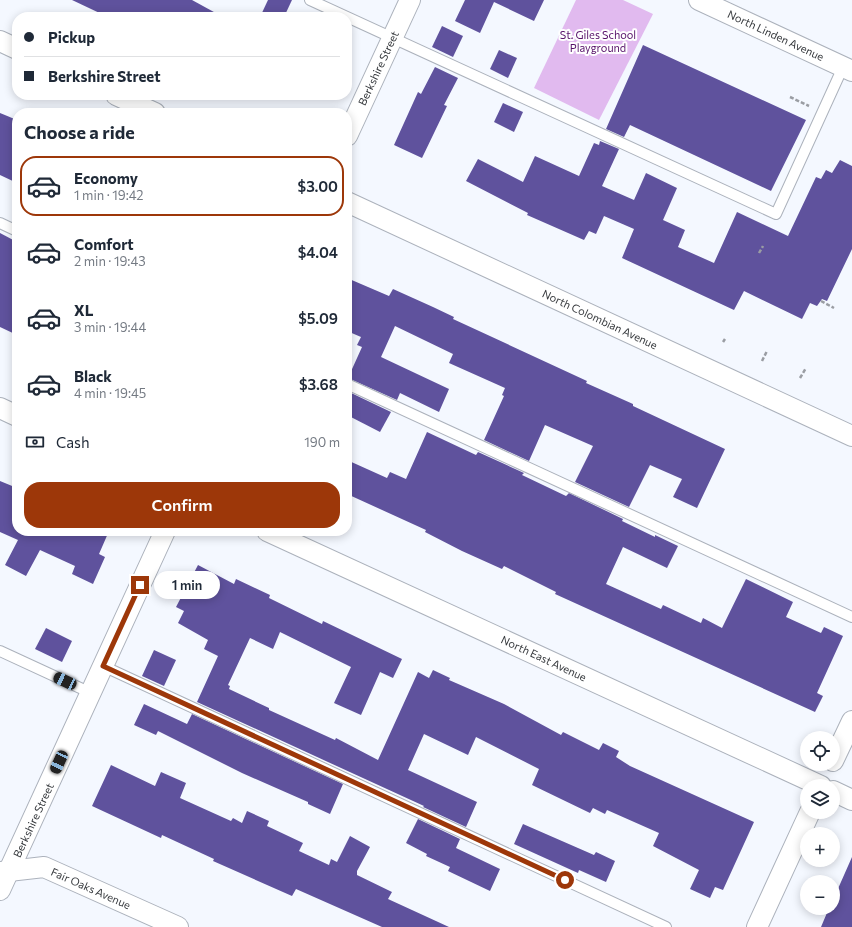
<!DOCTYPE html>
<html lang="en">
<head>
<meta charset="utf-8">
<style>
	:root { --surface:#fff; --page:#f6f6f7; --text:#1f2937; --muted:#747a83; --line:#e0e1e3; --accent:#9d3709 }
	body { margin:0; font-family:Commissioner,sans-serif; background:var(--page); color:var(--text); height:100vh; display:flex; flex-direction:column; font-size:15px; white-space:nowrap }
	* { box-sizing:border-box; margin:0 }
	p { font-size:13px; color:var(--muted) }
	.icon { flex:none; width:22px; height:22px; fill:none; stroke:currentColor; stroke-width:2; stroke-linecap:round; stroke-linejoin:round }
	.map { position:relative; flex:1; overflow:hidden }
	.sheet { position:absolute; left:12px; top:108px; width:340px; height:428px; display:flex; flex-direction:column; background:var(--surface); border-radius:16px; box-shadow:0 2px 10px #0003 }
	.sheet>* { flex:none }
	.guide { position:absolute; left:12px; top:12px; width:340px; height:88px; border-radius:16px; box-shadow:0 2px 10px #0003; display:grid; align-content:center; height:88px; padding:0 12px; background:var(--surface) }
	.controls { position:absolute; left:800px; top:731px; display:grid; gap:8px }
	.controls a { display:grid; place-items:center; width:40px; height:40px; border-radius:50%; background:var(--surface); box-shadow:0 2px 10px #0003; font-size:20px }
	.end { position:absolute; width:18px; height:18px; margin:-9px; border:5px solid #9d3709; background:#fff; box-shadow:0 0 0 2px #fff }
	.from { border-radius:50% }
	.bubble { position:absolute; height:28px; border-radius:14px; background:var(--surface); box-shadow:0 2px 10px #0003; font-size:13px; font-weight:600; line-height:28px; text-align:center }
	.car { position:absolute; width:12px; height:24px; margin:-12px -6px; border-radius:5px; box-shadow:0 0 3px 1px #0007; background:linear-gradient(#222 24%,#8ab4d8 0 40%,#222 0 76%,#8ab4d8 0 86%,#222 0) }
	.guide b { display:flex; align-items:center; gap:14px; height:38px; font-size:15px }
	.guide b+b { border-top:1px solid var(--line) }
	.guide i { width:10px; height:10px; background:var(--text) }
	ul { padding:0; list-style:none }
	li { display:flex; align-items:center; gap:12px; height:60px; margin:0 8px 6px; padding:0 4px; border:2px solid transparent; border-radius:16px }
	li div { flex:1 }
	li b { display:block; font-size:15px }
	li em { font-style:normal; font-weight:600 }
	li.selected { border-color:var(--accent) }
	li>.icon { width:36px; height:36px; stroke-width:1.5 }
	h2 { padding:0 12px; font-size:18px; line-height:48px }
	.pay { display:flex; align-items:center; gap:10px; height:44px; padding:0 12px; font-size:15px }
	.pay p { margin-inline-start:auto }
	.button { display:flex; gap:8px; margin-top:auto; padding:8px 12px }
	.button a { flex:1; height:46px; border-radius:16px; background:var(--accent); color:#fff; font-size:16px; font-weight:600; line-height:46px; text-align:center }
	.map>svg:first-child { display:block }
</style>
</head>
<body>
<div class="map">
<svg width="852" height="927" viewBox="0 0 852 927">
	<rect width="100%" height="100%" fill="#f4f8ff"/>
	<path fill="#e1baef" d="M 576,0 L 623,0 L 653,14 L 599,120 L 534,88 Z"/>
	<g fill="#5f529d">
		<path d="M 72,0 L 192,0 L 223,17 L 108,17 Z"/>
		<path d="M 268,0 L 292,0 L 284,17 L 260,17 Z"/>
		<path d="M 465,0 L 544,0 L 534,21 L 494,2 L 480,33 L 455,21 Z"/>
		<path d="M 442,26 L 463,36 L 453,57 L 432,47 Z"/>
		<path d="M 643,45 L 806,120 L 771,191 L 630,125 L 624,137 L 606,129 Z"/>
		<path d="M 499,50 L 517,58 L 508,78 L 490,69 Z"/>
		<path d="M 435,67 L 458,78 L 444,105 L 447,106 L 422,158 L 394,145 L 418,92 L 421,94 Z"/>
		<path d="M 503,103 L 523,112 L 514,132 L 494,122 Z"/>
		<path d="M 0,113 L 17,120 L 17,183 L 0,175 Z"/>
		<path d="M 600,141 L 619,149 L 602,186 L 634,200 L 646,173 L 677,188 L 663,220 L 685,230 L 678,247 L 714,263 L 737,212 L 788,236 L 816,177 L 821,179 L 826,170 L 832,173 L 840,160 L 852,166 L 852,249 L 827,301 L 822,299 L 817,306 L 810,303 L 802,319 L 744,291 L 734,310 L 622,258 L 634,229 L 604,216 L 596,234 L 589,231 L 584,240 L 527,215 L 528,213 L 466,181 L 478,159 L 523,182 L 535,156 L 579,176 L 594,143 L 599,145 Z"/>
		<path d="M 0,233 L 17,242 L 17,335 L 0,327 Z"/>
		<path d="M 347,278 L 389,296 L 393,289 L 433,307 L 454,317 L 453,319 L 587,381 L 586,383 L 633,404 L 633,406 L 725,449 L 697,508 L 673,497 L 682,479 L 650,465 L 629,507 L 575,482 L 593,446 L 545,425 L 529,461 L 484,440 L 504,396 L 502,395 L 505,388 L 449,363 L 453,354 L 395,326 L 381,357 L 449,389 L 439,412 L 400,393 L 397,400 L 348,378 L 362,347 L 357,345 L 361,337 L 347,331 Z"/>
		<path d="M 347,391 L 391,412 L 380,432 L 347,415 Z"/>
		<path d="M 427,432 L 476,455 L 478,452 L 524,473 L 522,475 L 566,496 L 569,493 L 623,519 L 622,521 L 655,537 L 655,535 L 678,546 L 667,568 L 623,547 L 606,584 L 661,609 L 663,605 L 701,623 L 703,618 L 722,628 L 746,579 L 793,602 L 786,617 L 821,633 L 824,627 L 843,636 L 817,693 L 823,696 L 815,712 L 555,594 L 556,592 L 504,566 L 502,569 L 462,551 L 425,532 L 426,530 L 347,494 L 347,460 L 387,478 L 390,472 L 406,479 Z"/>
		<path d="M 0,481 L 17,488 L 17,531 L 109,531 L 99,554 L 105,557 L 93,584 L 72,574 L 75,566 L 40,550 L 26,576 L 5,565 L 18,540 L 0,532 Z"/>
		<path d="M 198,565 L 234,584 L 236,579 L 270,595 L 269,598 L 322,624 L 323,621 L 402,659 L 393,678 L 380,672 L 361,715 L 334,703 L 351,667 L 280,632 L 273,649 L 250,638 L 228,685 L 230,686 L 229,689 L 269,708 L 269,710 L 335,740 L 336,738 L 378,760 L 418,672 L 429,678 L 433,670 L 450,678 L 449,680 L 504,704 L 561,735 L 563,732 L 599,750 L 603,743 L 619,751 L 616,757 L 630,766 L 754,822 L 723,890 L 715,887 L 710,898 L 690,889 L 699,870 L 653,846 L 659,833 L 607,810 L 605,814 L 593,808 L 590,813 L 532,785 L 539,769 L 476,737 L 468,755 L 424,734 L 408,770 L 477,802 L 466,827 L 423,807 L 424,806 L 197,702 L 218,656 L 204,649 L 208,640 L 178,623 L 184,611 L 176,607 Z"/>
		<path d="M 46,628 L 72,641 L 62,662 L 35,649 Z"/>
		<path d="M 154,650 L 176,660 L 164,686 L 142,676 Z"/>
		<path d="M 144,704 L 187,724 L 192,714 L 343,784 L 330,814 L 308,804 L 308,802 L 242,773 L 158,731 L 156,735 L 134,725 Z"/>
		<path d="M 111,765 L 155,786 L 161,772 L 186,783 L 180,798 L 231,821 L 233,818 L 242,823 L 247,811 L 269,821 L 267,826 L 303,843 L 299,851 L 329,865 L 331,859 L 337,862 L 350,836 L 370,847 L 357,871 L 357,875 L 392,892 L 388,899 L 449,927 L 382,927 L 296,889 L 292,896 L 213,861 L 214,859 L 162,835 L 161,838 L 92,806 Z"/>
		<path d="M 418,819 L 460,839 L 456,848 L 500,869 L 490,891 L 448,871 L 450,867 L 426,856 L 427,854 L 406,843 Z"/>
		<path d="M 523,824 L 594,855 L 596,852 L 615,861 L 606,882 L 579,870 L 578,873 L 514,844 Z"/>
		<path d="M 852,857 L 852,927 L 821,927 L 829,908 L 833,908 L 833,900 Z"/>
	</g>
	<g fill="none" stroke-linecap="round" stroke-linejoin="round">
		<g stroke="#acb2bc" stroke-width="12">
			<g id="service">
				<path d="M 310,0 L 776,214 L 843,67"/>
				<path d="M 0,223 L 17,231"/>
				<path d="M 347,384 L 852,617"/>
				<path d="M 0,651 L 91,693"/>
				<path d="M 103,666 L 666,927"/>
			</g>
		</g>
		<g stroke="#acb2bc" stroke-width="22">
			<g id="minor">
				<path d="M 699,0 L 852,71"/>
				<path d="M 0,41 L 17,49"/>
				<path d="M 116,95 L 155,113"/>
				<path d="M 347,136 L 410,0"/>
				<path d="M 347,202 L 852,436"/>
				<path d="M 0,408 L 17,416"/>
				<path d="M 267,531 L 821,786"/>
				<path d="M 833,761 L 852,721"/>
				<path d="M 833,791 L 852,800"/>
				<path d="M 0,872 L 44,867 L 178,927"/>
				<path d="M 0,890 L 165,531"/>
				<path d="M 757,927 L 810,812"/>
			</g>
		</g>
		<g stroke="#9a9da3" stroke-width="2.5" stroke-dasharray="4 2" stroke-linecap="butt">
			<path d="M 790,97 L 809,106"/>
			<path d="M 759,253 L 763,246"/>
			<path d="M 821,301 L 834,308"/>
			<path d="M 723,342 L 725,339"/>
			<path d="M 762,361 L 767,351"/>
			<path d="M 800,378 L 806,368"/>
		</g>
		<use href="#service" stroke="#fff" stroke-width="10"/>
		<use href="#minor" stroke="#fff" stroke-width="20"/>
	</g>
	<g fill="none" stroke-linecap="round" stroke-linejoin="round">
		<path stroke="#9d3709" stroke-width="5" d="M 140,585 L 103,666 L 565,880"/>
	</g>
	<g text-anchor="middle" dominant-baseline="central" stroke-width="4" stroke-linejoin="round" paint-order="stroke">
		<g font-size="11" fill="#561169" stroke="#fff">
			<text x="598" y="34">St. Giles School<tspan x="598" dy="13">Playground</tspan></text>
		</g>
		<g font-size="11" fill="#373a3e" stroke="#fff">
			<text transform="translate(776 35) rotate(25)">North Linden Avenue</text>
			<text transform="translate(378 68) rotate(-65)">Berkshire Street</text>
			<text transform="translate(600 319) rotate(25)">North Colombian Avenue</text>
			<text transform="translate(544 658) rotate(25)">North East Avenue</text>
			<text transform="translate(33 820) rotate(-65)">Berkshire Street</text>
			<text transform="translate(91 888) rotate(24)">Fair Oaks Avenue</text>
		</g>
	</g>
</svg>
<div class="controls">
<a><svg class="icon" aria-label="locate" viewBox="0 0 24 24"><circle cx="12" cy="12" r="6"/><path d="M12 2v4M12 18v4M2 12h4M18 12h4"/></svg></a>
<a><svg class="icon" aria-label="layers" viewBox="0 0 24 24"><path d="M12 4l9 5-9 5-9-5zM3 14l9 5 9-5"/></svg></a>
<a>+</a>
<a>−</a>
</div>
<i class="end from" style="left:565px;top:880px"></i>
<i class="end" style="left:140px;top:585px"></i>
<div class="bubble" style="left:154px;top:571px;width:66px">1 min</div>
<i class="car" style="left:65px;top:681px;rotate:295deg"></i>
<i class="car" style="left:59px;top:762px;rotate:205deg"></i>
<div class="guide">
<b><i class="from"></i>Pickup</b>
<b><i></i>Berkshire Street</b>
</div>
<section class="sheet">
<h2>Choose a ride</h2>
<ul>
<li class="selected"><svg class="icon" aria-label="car" viewBox="0 0 24 24"><path d="M5 17H2v-5l4-1 3-4h7l3 4 3 1v5h-3M9 17h6M6 11h13"/><circle cx="7" cy="17" r="2"/><circle cx="17" cy="17" r="2"/></svg><div><b>Economy</b><p>1 min · 19:42</p></div><em>$3.00</em></li>
<li><svg class="icon" aria-label="car" viewBox="0 0 24 24"><path d="M5 17H2v-5l4-1 3-4h7l3 4 3 1v5h-3M9 17h6M6 11h13"/><circle cx="7" cy="17" r="2"/><circle cx="17" cy="17" r="2"/></svg><div><b>Comfort</b><p>2 min · 19:43</p></div><em>$4.04</em></li>
<li><svg class="icon" aria-label="car" viewBox="0 0 24 24"><path d="M5 17H2v-5l4-1 3-4h7l3 4 3 1v5h-3M9 17h6M6 11h13"/><circle cx="7" cy="17" r="2"/><circle cx="17" cy="17" r="2"/></svg><div><b>XL</b><p>3 min · 19:44</p></div><em>$5.09</em></li>
<li><svg class="icon" aria-label="car" viewBox="0 0 24 24"><path d="M5 17H2v-5l4-1 3-4h7l3 4 3 1v5h-3M9 17h6M6 11h13"/><circle cx="7" cy="17" r="2"/><circle cx="17" cy="17" r="2"/></svg><div><b>Black</b><p>4 min · 19:45</p></div><em>$3.68</em></li>
</ul>
<div class="pay"><svg class="icon" aria-label="cash" viewBox="0 0 24 24"><path d="M3 7h18v10H3z"/><circle cx="12" cy="12" r="2"/></svg>Cash<p>190 m</p></div>
<div class="button"><a>Confirm</a></div>
</section>
</div>
</body>
</html>
